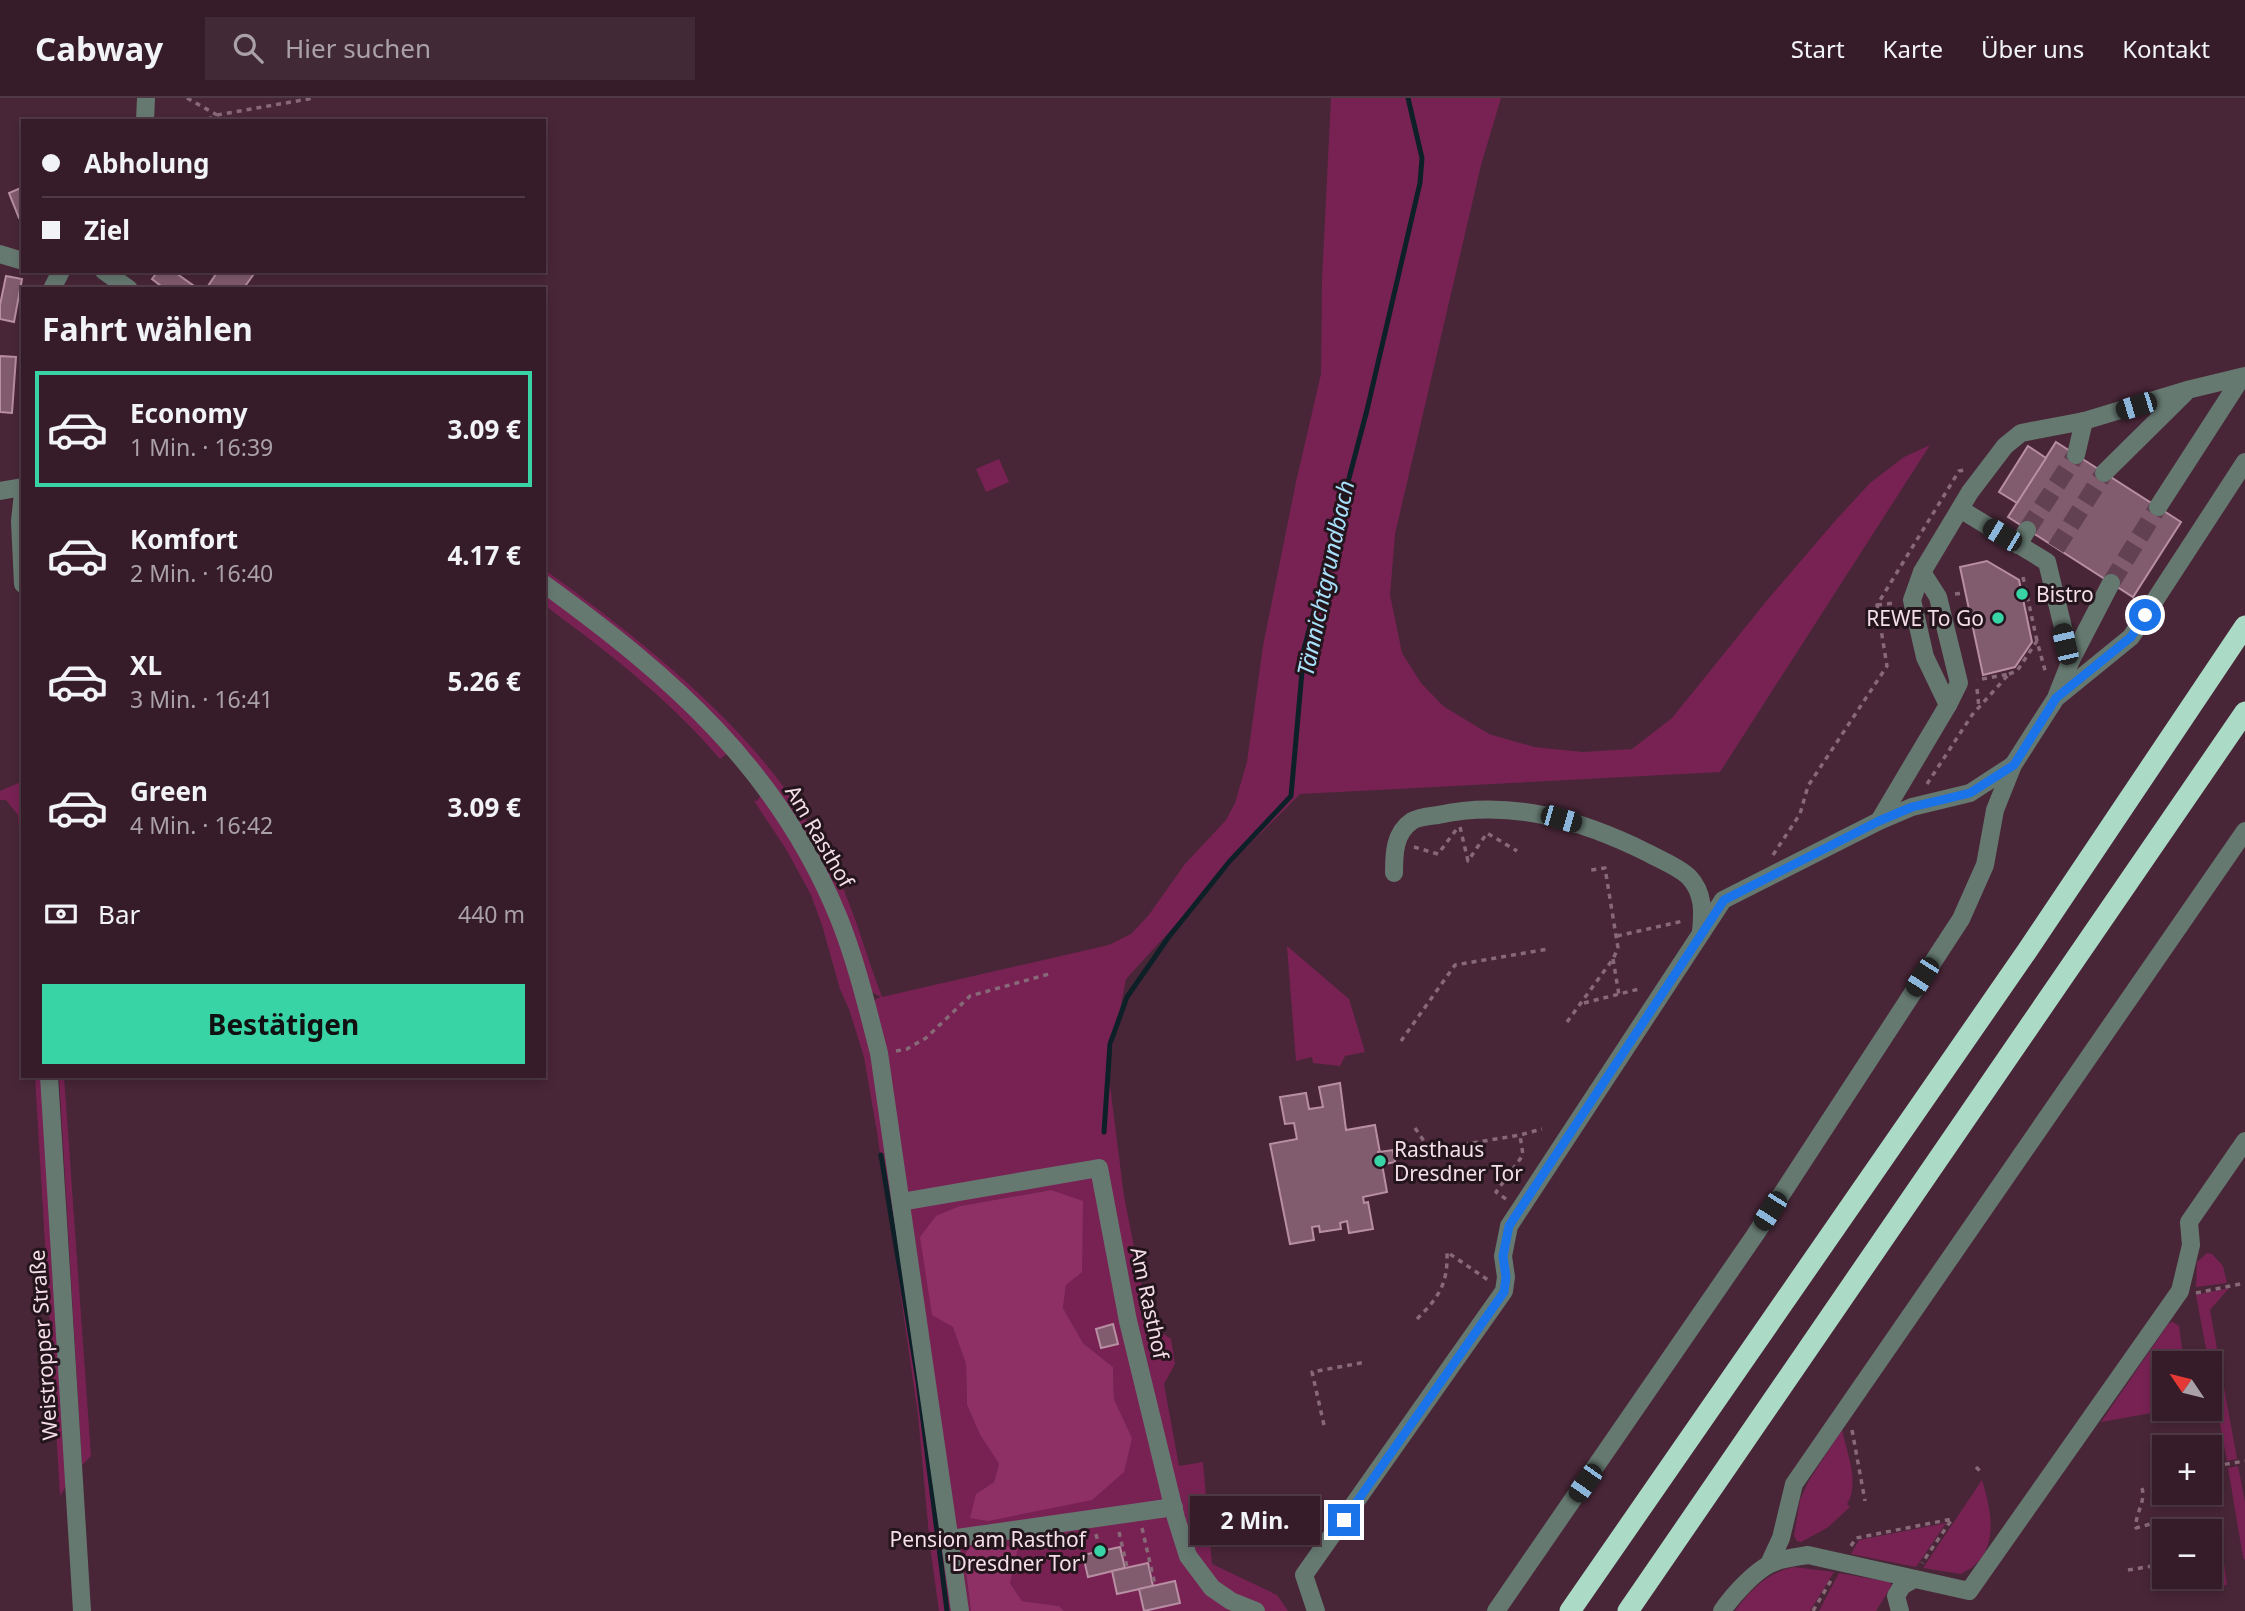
<!DOCTYPE html>
<html lang="de">
<head>
<meta charset="utf-8">
<style>
	:root { --surface:#361c29; --page:#412935; --text:#f1f3f6; --muted:#aaa1a8; --line:#503a46; --accent:#38d4a6 }
	body { margin:0; font-family:"Noto Sans",sans-serif; background:var(--page); color:var(--text); height:100vh; display:flex; flex-direction:column; font-size:26px; white-space:nowrap }
	* { box-sizing:border-box; margin:0 }
	p { font-size:23px; color:var(--muted) }
	.icon { flex:none; width:38px; height:38px; fill:none; stroke:currentColor; stroke-width:2; stroke-linecap:round; stroke-linejoin:round }
	.map { position:relative; flex:1; overflow:hidden }
	.drawer { position:absolute; left:21px; top:189px; width:525px; height:791px; display:flex; flex-direction:column; background:var(--surface); border-radius:0px; box-shadow:0 4px 10px #0003,0 0 0 2px var(--line) }
	.drawer>* { flex:none }
	.top-card { position:absolute; left:21px; top:21px; width:525px; height:154px; border-radius:0px; box-shadow:0 4px 10px #0003,0 0 0 2px var(--line); display:grid; align-content:center; height:154px; padding:0 21px; background:var(--surface) }
	.needle { width:46px; rotate:305deg }
	.controls { position:absolute; left:2152px; top:1253px; display:grid; gap:14px }
	.controls a { display:grid; place-items:center; width:70px; height:70px; border-radius:0px; background:var(--surface); box-shadow:0 4px 10px #0003,0 0 0 2px var(--line); font-size:35px }
	.end { position:absolute; width:32px; height:32px; margin:-16px; border:9px solid #1a73e8; background:#fff; box-shadow:0 0 0 4px #fff }
	.from { border-radius:50% }
	.bubble { position:absolute; height:49px; border-radius:0px; background:var(--surface); box-shadow:0 4px 10px #0003,0 0 0 2px var(--line); font-size:23px; font-weight:700; line-height:49px; text-align:center }
	.car { position:absolute; width:21px; height:42px; margin:-21px -10px; border-radius:9px; box-shadow:0 0 5px 2px #0007; background:linear-gradient(#222 24%,#8ab4d8 0 40%,#222 0 76%,#8ab4d8 0 86%,#222 0) }
	.top-card b { display:flex; align-items:center; gap:24px; height:66px; font-size:26px }
	.top-card b+b { border-top:2px solid var(--line) }
	.top-card i { width:18px; height:18px; background:var(--text) }
	ul { padding:0; list-style:none }
	li { display:flex; align-items:center; gap:21px; height:116px; margin:0 14px 10px; padding:0 7px; border:4px solid transparent; border-radius:0px }
	li div { flex:1 }
	li b { display:block; font-size:26px }
	li em { font-style:normal; font-weight:700 }
	li.current { border-color:var(--accent) }
	li>.icon { width:63px; height:63px; stroke-width:1.5 }
	h2 { padding:0 21px; font-size:32px; line-height:84px }
	.pay { display:flex; align-items:center; gap:18px; height:77px; padding:0 21px; font-size:26px }
	.pay p { margin-inline-start:auto }
	.action { display:flex; gap:14px; margin-top:auto; padding:14px 21px }
	.action a { flex:1; height:80px; border-radius:0px; background:var(--accent); color:#111; font-size:28px; font-weight:700; line-height:80px; text-align:center }
	header { display:flex; align-items:center; gap:42px; box-sizing:border-box; height:98px; padding:0 35px; background:var(--surface); border-bottom:2px solid var(--line) }
	header strong { font-size:33px }
	nav { display:flex; gap:38px; margin-inline-start:auto; font-size:24px }
	.search { width:490px; height:63px; background:var(--page); display:flex; align-items:center; gap:18px; box-sizing:border-box; padding:0 24px; border-radius:0px; color:var(--muted); font-size:26px }
	.map>svg:first-child { display:block }
</style>
</head>
<body>
<header>
<strong>Cabway</strong>
<div class="search"><svg class="icon" aria-label="search" viewBox="0 0 24 24"><circle cx="10" cy="10" r="6"/><path d="M15 15l6 6"/></svg>Hier suchen</div>
<nav><a>Start</a><a>Karte</a><a>Über uns</a><a>Kontakt</a></nav>
</header>
<div class="map">
<svg width="2245" height="1513" viewBox="0 0 2245 1513">
	<rect width="100%" height="100%" fill="#482637"/>
	<g fill="#782254" fill-rule="evenodd">
		<path d="M 1331,0 L 1501,0 L 1481,67 L 1395,436 L 1390,497 L 1402,555 L 1421,585 L 1443,608 L 1489,636 L 1534,649 L 1583,654 L 1632,651 L 1672,620 L 1769,500 L 1835,423 L 1870,385 L 1904,359 L 1930,347 L 1720,674 L 1300,696 L 1243,753 L 1126,881 L 1108,972 L 1124,1098 L 1149,1226 L 1171,1241 L 1175,1266 L 1164,1286 L 1179,1368 L 1203,1364 L 1212,1466 L 1277,1497 L 1288,1513 L 1064,1513 L 1059,1508 L 1022,1503 L 1010,1485 L 966,1477 L 971,1513 L 939,1513 L 930,1448 L 918,1317 L 877,1034 L 864,959 L 849,911 L 840,891 L 822,827 L 811,797 L 786,751 L 754,703 L 757,703 L 761,697 L 774,714 L 819,790 L 863,907 L 881,899 L 870,893 L 843,813 L 704,607 L 660,567 L 544,478 L 544,471 C 659,556 776,646 838,779 C 856,818 867,860 882,899 L 1109,847 L 1131,836 L 1148,818 L 1185,766 L 1226,722 L 1235,705 L 1247,664 L 1263,548 L 1296,384 L 1321,276 L 1322,183 ZM 1051,1092 L 1066,1187 L 1063,1210 L 1083,1245 L 1113,1269 L 1114,1301 L 1132,1340 L 976,1396 L 994,1384 L 999,1366 L 980,1337 L 967,1307 L 966,1266 L 953,1228 L 960,1108 Z"/>
		<path d="M 999,361 L 1009,384 L 986,394 L 976,371 Z"/>
		<path d="M 544,495 L 655,580 L 728,655 L 720,661 C 669,601 608,554 544,507 Z"/>
		<path d="M 23,683 L 23,780 L 18,717 L 6,702 L 0,702 L 0,693 Z"/>
		<path d="M 1287,848 L 1349,901 L 1365,954 L 1345,958 L 1340,968 L 1313,965 L 1312,959 L 1296,963 Z"/>
		<path d="M 35,978 L 41,978 L 67,1387 L 60,1398 Z"/>
		<path d="M 59,978 L 64,978 L 91,1358 L 82,1367 Z"/>
		<path d="M 2207,1155 L 2212,1156 L 2223,1168 L 2227,1185 L 2196,1189 L 2197,1164 Z"/>
		<path d="M 2229,1190 L 2210,1212 L 2237,1361 L 2227,1363 L 2196,1197 Z"/>
		<path d="M 2173,1224 L 2179,1228 L 2184,1265 L 2165,1265 L 2165,1308 L 2157,1314 L 2101,1324 L 2169,1225 Z"/>
		<path d="M 1842,1332 C 1847,1355 1860,1385 1847,1406 L 1850,1409 L 1827,1430 L 1801,1444 L 1797,1443 L 1794,1438 L 1800,1402 L 1808,1384 Z"/>
		<path d="M 2238,1368 L 2245,1404 L 2245,1462 L 2243,1459 L 2228,1370 Z"/>
		<path d="M 1982,1382 C 1993,1418 2000,1457 1961,1476 L 1923,1470 Z"/>
		<path d="M 1946,1425 L 1916,1469 L 1851,1456 L 1859,1442 Z"/>
		<path d="M 2221,1443 L 2227,1487 C 2216,1489 2203,1495 2194,1488 L 2195,1479 L 2210,1479 L 2210,1455 Z"/>
		<path d="M 1794,1469 L 1834,1474 L 1810,1513 L 1735,1513 C 1750,1492 1768,1474 1794,1469 Z"/>
		<path d="M 1839,1475 L 1889,1484 L 1892,1487 L 1876,1513 L 1819,1513 Z"/>
	</g>
	<g fill="#8e2f66">
		<path d="M 1051,1092 L 1083,1103 L 1082,1174 L 1066,1187 L 1063,1210 L 1083,1245 L 1113,1269 L 1114,1301 L 1132,1340 L 1124,1374 L 1092,1402 L 988,1423 L 970,1420 L 976,1396 L 994,1384 L 999,1366 L 980,1337 L 967,1307 L 966,1266 L 953,1229 L 932,1217 L 920,1139 L 936,1118 L 960,1108 Z"/>
		<path d="M 991,1445 L 1018,1450 L 1010,1485 L 1022,1503 L 1059,1508 L 1064,1513 L 971,1513 L 964,1459 L 969,1449 Z"/>
	</g>
	<g fill="none" stroke-linecap="round" stroke-linejoin="round">
		<g stroke="#0e2027" stroke-width="5">
			<path d="M 1104,1034 L 1110,946 L 1127,899 L 1168,840 L 1229,764 L 1291,698 L 1304,551 L 1367,312 L 1420,85 L 1422,60 L 1408,0"/>
			<path d="M 881,1057 L 918,1283 L 947,1513"/>
		</g>
	</g>
	<g fill="#815b6e" stroke="#b88ea2" stroke-width="2">
		<path d="M 23,89 L 23,119 L 19,120 L 9,95 Z"/>
		<path d="M 158,173 L 173,173 L 194,188 L 193,191 L 165,191 L 152,181 Z"/>
		<path d="M 218,173 L 256,173 L 243,191 L 206,191 Z"/>
		<path d="M 6,178 L 22,181 L 14,224 L 0,221 L 0,207 Z"/>
		<path d="M 0,258 L 16,259 L 12,315 L 0,314 Z"/>
		<path d="M 2056,344 L 2181,424 L 2133,499 L 2008,419 Z"/>
		<path d="M 2028,348 L 2046,360 L 2017,405 L 1999,394 Z"/>
		<path d="M 1987,463 L 2019,482 L 2032,544 L 2015,569 L 1983,577 L 1960,469 Z"/>
		<path d="M 1340,985 L 1346,1032 L 1375,1027 L 1387,1094 L 1363,1099 L 1364,1105 L 1368,1104 L 1373,1131 L 1349,1135 L 1347,1123 L 1340,1125 L 1341,1131 L 1320,1134 L 1319,1128 L 1312,1129 L 1314,1142 L 1290,1146 L 1270,1046 L 1297,1041 L 1294,1025 L 1285,1026 L 1280,999 L 1306,995 L 1309,1011 L 1323,1009 L 1319,989 Z"/>
		<path d="M 1393,1052 L 1395,1064 L 1380,1067 L 1378,1054 Z"/>
		<path d="M 1113,1226 L 1118,1246 L 1101,1250 L 1096,1231 Z"/>
		<path d="M 1120,1449 L 1125,1470 L 1088,1479 L 1083,1457 Z"/>
		<path d="M 1148,1465 L 1153,1488 L 1117,1496 L 1112,1473 Z"/>
		<path d="M 1175,1483 L 1180,1505 L 1144,1513 L 1139,1491 Z"/>
	</g>
	<g fill="none" stroke-linecap="round" stroke-linejoin="round">
		<g stroke="#624252" stroke-width="18" stroke-dasharray="18 9" stroke-linecap="butt">
			<path d="M 2027,432 L 2076,357"/>
			<path d="M 2056,450 L 2104,375"/>
			<path d="M 2111,485 L 2158,409"/>
		</g>
		<g stroke="#876978" stroke-width="3.5" stroke-dasharray="5 5" stroke-linecap="butt">
			<path d="M 187,0 L 217,17 L 204,23"/>
			<path d="M 217,17 L 314,0"/>
			<path d="M 2023,479 L 2037,543"/>
			<path d="M 1955,496 L 1964,495"/>
			<path d="M 1877,507 L 1895,505"/>
			<path d="M 2009,576 L 2017,573 L 2037,543 L 2046,576"/>
			<path d="M 1977,591 L 1979,610"/>
			<path d="M 1927,686 L 1972,617 L 2009,576 L 1977,582"/>
			<path d="M 1460,729 L 1468,763 L 1487,735 L 1517,753"/>
			<path d="M 1414,749 L 1438,756 L 1456,732"/>
			<path d="M 1773,757 L 1800,716 L 1808,688 L 1887,568 L 1877,507 L 1959,373 L 1965,372"/>
			<path d="M 1617,838 L 1683,823"/>
			<path d="M 1613,861 L 1619,897"/>
			<path d="M 1584,905 L 1639,891"/>
			<path d="M 1567,924 L 1613,861 L 1618,850 L 1605,770 L 1591,772"/>
			<path d="M 1401,943 L 1455,867 L 1548,851"/>
			<path d="M 896,953 L 907,951 L 926,940 L 970,898 L 1049,876"/>
			<path d="M 1415,1030 L 1430,1052 L 1520,1037 L 1542,1031"/>
			<path d="M 1404,1058 L 1430,1052"/>
			<path d="M 1506,1101 L 1496,1094 L 1523,1057 L 1520,1037"/>
			<path d="M 2196,1195 L 2245,1185"/>
			<path d="M 1417,1221 C 1439,1199 1448,1186 1447,1154 L 1488,1182"/>
			<path d="M 1324,1327 L 1312,1274 L 1366,1264"/>
			<path d="M 1852,1332 L 1865,1403"/>
			<path d="M 2215,1368 L 2245,1363"/>
			<path d="M 1976,1369 L 1983,1376"/>
			<path d="M 2142,1390 C 2146,1404 2135,1415 2136,1430 L 2169,1421"/>
			<path d="M 1142,1430 L 1155,1487"/>
			<path d="M 1119,1434 L 1127,1469"/>
			<path d="M 1096,1436 L 1100,1453"/>
			<path d="M 1851,1448 L 1856,1440 L 1952,1421 L 1922,1465"/>
			<path d="M 2128,1472 L 2165,1466"/>
			<path d="M 1813,1513 L 1833,1479"/>
		</g>
		<g stroke="#667971" stroke-width="18">
			<path d="M 145,23 L 146,0"/>
			<path d="M 0,156 L 23,163"/>
			<path d="M 104,173 L 129,191"/>
			<path d="M 52,191 L 61,173"/>
			<path d="M 2076,357 L 2084,323"/>
			<path d="M 2104,375 L 2185,295"/>
			<path d="M 0,393 L 23,389"/>
			<path d="M 23,395 L 20,423 L 23,486"/>
			<path d="M 2158,409 L 2242,279"/>
			<path d="M 1960,411 L 2047,464 L 2071,562"/>
			<path d="M 2018,447 L 2027,432"/>
			<path d="M 1922,474 L 1938,499 L 1959,585 L 1948,607"/>
			<path d="M 544,486 C 671,578 777,670 838,818 C 856,862 867,909 879,955 L 960,1513"/>
			<path d="M 2057,597 L 2071,562 L 2111,485"/>
			<path d="M 1879,723 L 1948,607 L 1925,559 L 1912,502 L 1922,474 L 1970,394 L 2005,348 L 2021,335 L 2084,323 L 2187,292 L 2245,278"/>
			<path d="M 1394,775 C 1394,757 1394,735 1412,723 C 1418,719 1430,718 1438,717 C 1511,701 1582,722 1648,755 C 1661,762 1679,769 1689,779 C 1704,795 1703,814 1701,834"/>
			<path d="M 49,978 L 82,1513"/>
			<path d="M 901,1104 L 1099,1070 L 1128,1223 L 1176,1420 L 1188,1458 L 1212,1490 L 1231,1503 L 1256,1513"/>
			<path d="M 950,1441 L 1174,1409"/>
			<path d="M 1769,1466 L 1781,1440 L 1794,1386 L 2245,733"/>
			<path d="M 1316,1513 L 1304,1477 L 1504,1193 L 1506,1179 L 1503,1158 L 1509,1128 L 1723,802 L 1879,723 L 1912,709 L 1970,695 L 2013,667"/>
			<path d="M 1496,1513 L 1755,1137 L 1961,821 L 1985,767 L 1995,712 L 2013,667 L 2056,600 L 2131,539 L 2245,364"/>
			<path d="M 1722,1513 C 1732,1498 1754,1474 1770,1466 C 1782,1460 1796,1459 1808,1457 L 1969,1493 L 2180,1193 L 2191,1147 L 2189,1124 L 2245,1043"/>
			<path d="M 1900,1513 L 1896,1498 L 1902,1488 L 1914,1481"/>
		</g>
		<g stroke="#abdbc7" stroke-width="21">
			<path d="M 1570,1513 L 2027,853 L 2245,528"/>
			<path d="M 1628,1513 L 2245,614"/>
		</g>
	</g>
	<g fill="none" stroke-linecap="round" stroke-linejoin="round">
		<path stroke="#1a73e8" stroke-width="9" d="M 1344,1422 L 1504,1194 L 1506,1179 L 1503,1158 L 1509,1128 L 1724,802 L 1879,723 L 1912,709 L 1970,695 L 2014,667 L 2056,600 L 2131,539 L 2145,517"/>
	</g>
	<g fill="#38d4a6" stroke="#24151d" stroke-width="2.5">
		<circle cx="2022" cy="496" r="7"/>
		<circle cx="1998" cy="520" r="7"/>
		<circle cx="1380" cy="1063" r="7"/>
		<circle cx="1100" cy="1453" r="7"/>
	</g>
	<g text-anchor="middle" dominant-baseline="central" stroke-width="6" stroke-linejoin="round" paint-order="stroke">
		<g font-size="21" fill="#f4dee8" stroke="#24151d" text-anchor="start">
			<text x="2036" y="496">Bistro</text>
			<text x="1984" y="520" text-anchor="end">REWE To Go</text>
			<text x="1394" y="1051">Rasthaus<tspan x="1394" dy="24">Dresdner Tor</tspan></text>
			<text x="1086" y="1441" text-anchor="end">Pension am Rasthof<tspan x="1086" dy="24">'Dresdner Tor'</tspan></text>
		</g>
		<g font-size="21" fill="#f4dee8" stroke="#24151d">
			<text transform="translate(820 738) rotate(60)">Am Rasthof</text>
			<text transform="translate(1150 1205) rotate(78)">Am Rasthof</text>
			<text transform="translate(43 1247) rotate(-94)">Weistropper Straße</text>
		</g>
		<g font-size="23" font-style="italic" fill="#a8e1fb" stroke="#24151d">
			<text transform="translate(1325 480) rotate(-78)">Tännichtgrundbach</text>
		</g>
	</g>
</svg>
<div class="controls">
<a><svg class="needle" viewBox="-14 -14 28 28"><path d="M0-13l5 13h-10z" fill="#e53935"/><path d="M0 13l5-13h-10z" fill="#aaa1a8"/></svg></a>
<a>+</a>
<a>−</a>
</div>
<i class="end from" style="left:2145px;top:517px"></i>
<i class="end" style="left:1344px;top:1422px"></i>
<div class="bubble" style="left:1190px;top:1398px;width:130px">2 Min.</div>
<i class="car" style="left:2136px;top:308px;rotate:253deg"></i>
<i class="car" style="left:2002px;top:437px;rotate:301deg"></i>
<i class="car" style="left:2065px;top:546px;rotate:347deg"></i>
<i class="car" style="left:1561px;top:721px;rotate:106deg"></i>
<i class="car" style="left:1922px;top:879px;rotate:213deg"></i>
<i class="car" style="left:1770px;top:1113px;rotate:213deg"></i>
<i class="car" style="left:1585px;top:1385px;rotate:215deg"></i>
<div class="top-card">
<b><i class="from"></i>Abholung</b>
<b><i></i>Ziel</b>
</div>
<section class="drawer">
<h2>Fahrt wählen</h2>
<ul>
<li class="current"><svg class="icon" aria-label="car" viewBox="0 0 24 24"><path d="M5 17H2v-5l4-1 3-4h7l3 4 3 1v5h-3M9 17h6M6 11h13"/><circle cx="7" cy="17" r="2"/><circle cx="17" cy="17" r="2"/></svg><div><b>Economy</b><p>1 Min. · 16:39</p></div><em>3.09 €</em></li>
<li><svg class="icon" aria-label="car" viewBox="0 0 24 24"><path d="M5 17H2v-5l4-1 3-4h7l3 4 3 1v5h-3M9 17h6M6 11h13"/><circle cx="7" cy="17" r="2"/><circle cx="17" cy="17" r="2"/></svg><div><b>Komfort</b><p>2 Min. · 16:40</p></div><em>4.17 €</em></li>
<li><svg class="icon" aria-label="car" viewBox="0 0 24 24"><path d="M5 17H2v-5l4-1 3-4h7l3 4 3 1v5h-3M9 17h6M6 11h13"/><circle cx="7" cy="17" r="2"/><circle cx="17" cy="17" r="2"/></svg><div><b>XL</b><p>3 Min. · 16:41</p></div><em>5.26 €</em></li>
<li><svg class="icon" aria-label="car" viewBox="0 0 24 24"><path d="M5 17H2v-5l4-1 3-4h7l3 4 3 1v5h-3M9 17h6M6 11h13"/><circle cx="7" cy="17" r="2"/><circle cx="17" cy="17" r="2"/></svg><div><b>Green</b><p>4 Min. · 16:42</p></div><em>3.09 €</em></li>
</ul>
<div class="pay"><svg class="icon" aria-label="cash" viewBox="0 0 24 24"><path d="M3 7h18v10H3z"/><circle cx="12" cy="12" r="2"/></svg>Bar<p>440 m</p></div>
<div class="action"><a>Bestätigen</a></div>
</section>
</div>
</body>
</html>
